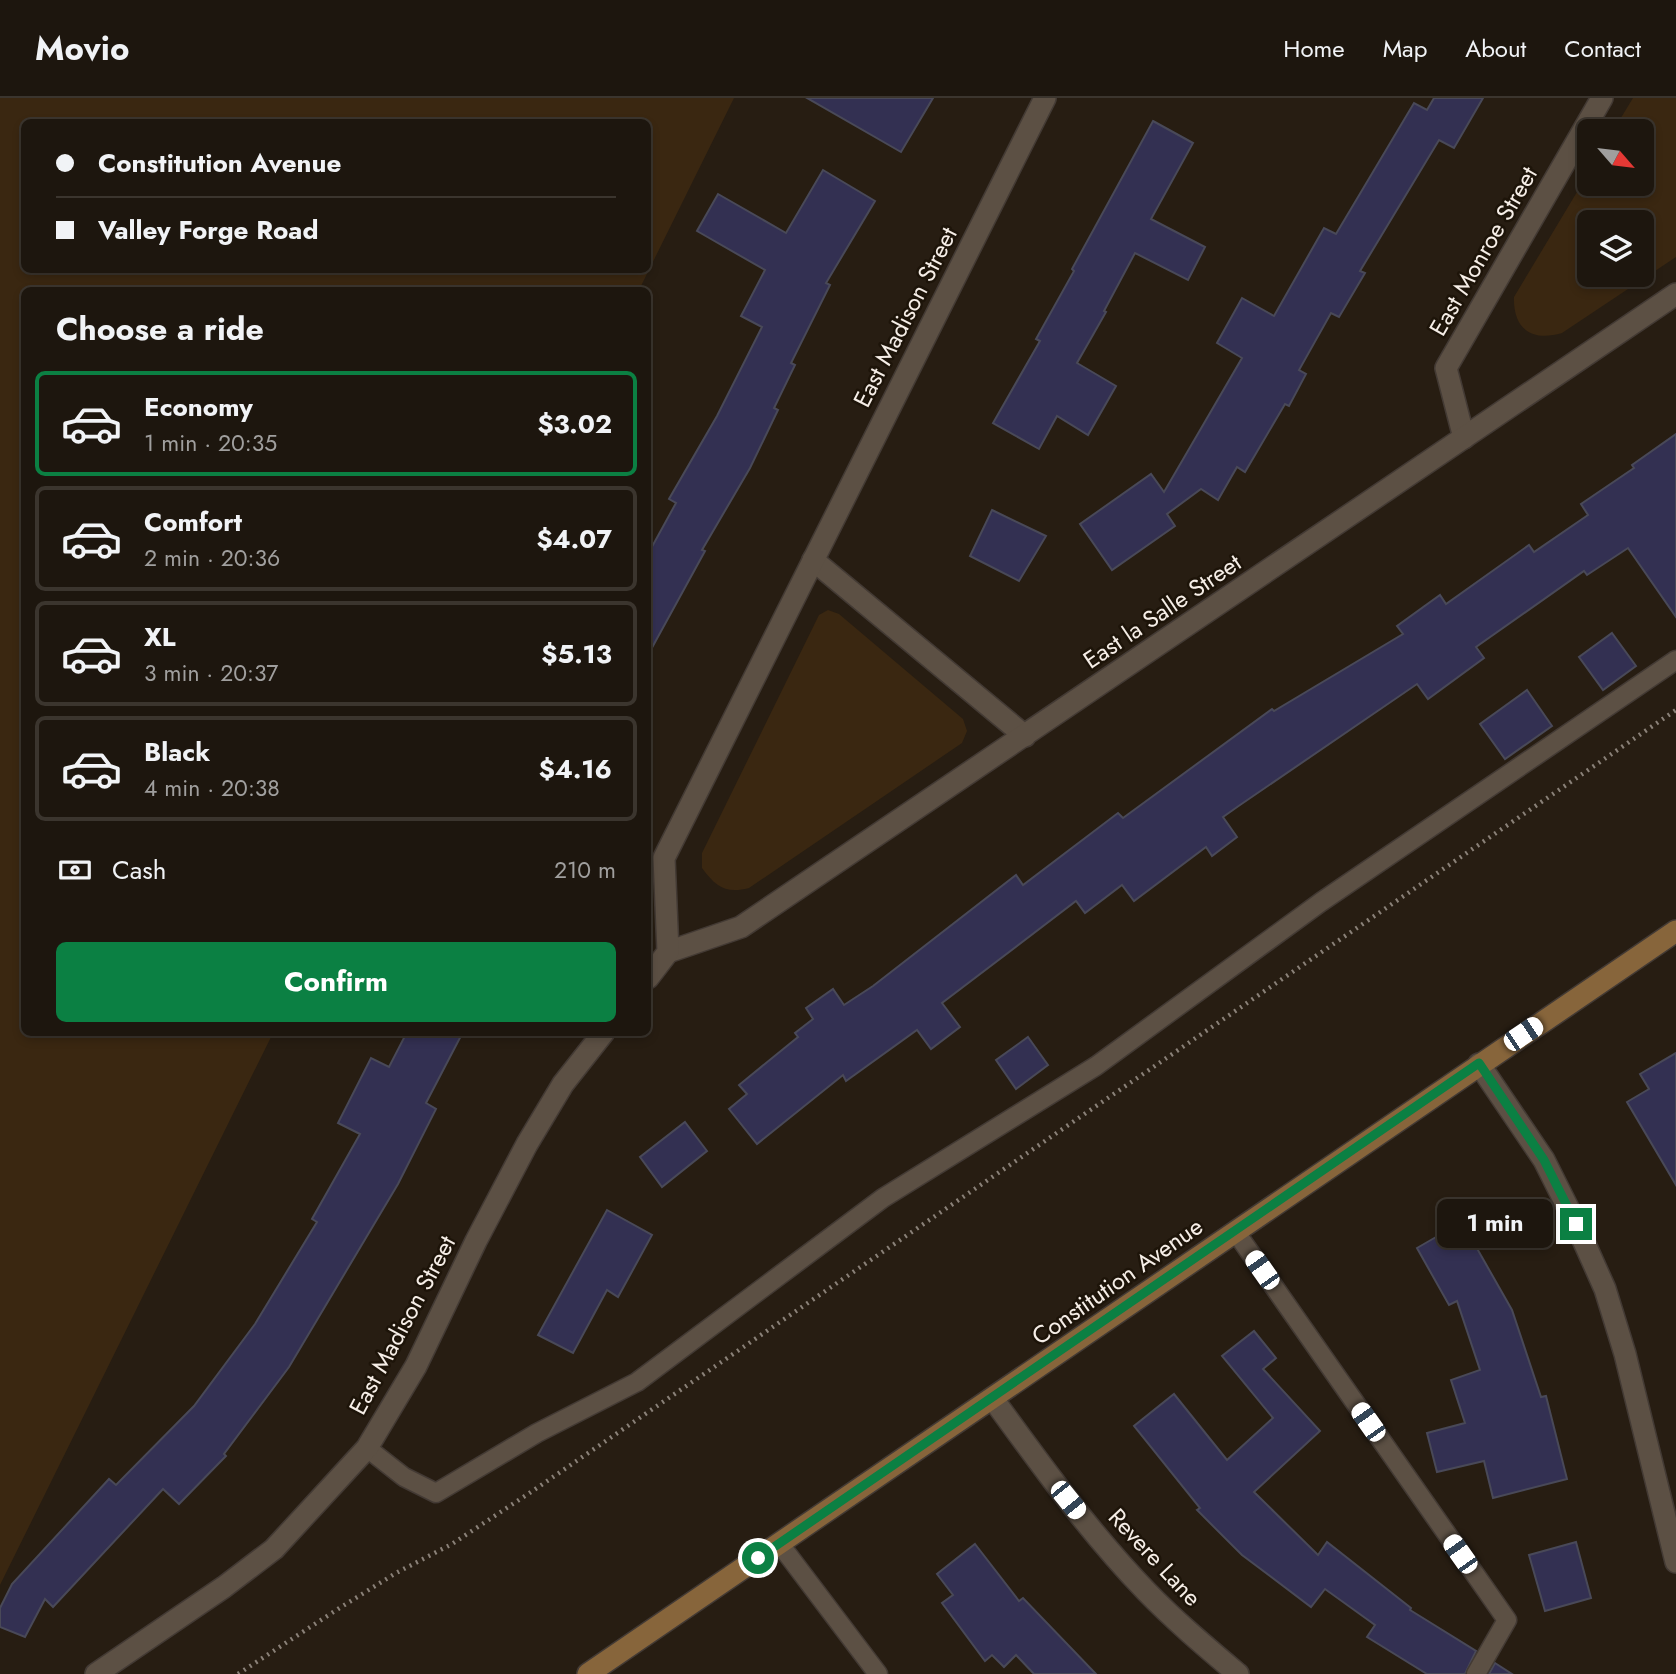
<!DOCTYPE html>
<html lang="en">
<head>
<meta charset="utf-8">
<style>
	:root { --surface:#1d160e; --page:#2a231c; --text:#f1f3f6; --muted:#a09f9e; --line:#3b352e; --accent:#0b8043 }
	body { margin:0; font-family:Jost,sans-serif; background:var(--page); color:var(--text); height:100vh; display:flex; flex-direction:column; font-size:26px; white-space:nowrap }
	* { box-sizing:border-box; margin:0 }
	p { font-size:23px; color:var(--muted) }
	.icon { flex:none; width:38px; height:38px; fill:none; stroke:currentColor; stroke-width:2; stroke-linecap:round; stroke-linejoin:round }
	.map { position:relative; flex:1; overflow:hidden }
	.drawer { position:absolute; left:21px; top:189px; width:630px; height:749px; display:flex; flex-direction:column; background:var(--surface); border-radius:10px; box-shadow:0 4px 10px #0003,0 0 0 2px var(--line) }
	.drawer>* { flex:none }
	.hud { position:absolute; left:21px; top:21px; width:630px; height:154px; border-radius:10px; box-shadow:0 4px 10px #0003,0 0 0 2px var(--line); display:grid; align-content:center; height:154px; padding:0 35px; background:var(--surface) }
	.needle { width:46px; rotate:118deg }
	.fabs { position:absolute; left:1577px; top:21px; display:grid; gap:14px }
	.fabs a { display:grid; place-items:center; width:77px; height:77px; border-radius:10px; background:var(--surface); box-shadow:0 4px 10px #0003,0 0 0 2px var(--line); font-size:35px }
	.end { position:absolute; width:32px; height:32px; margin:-16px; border:9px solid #0b8043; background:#fff; box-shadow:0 0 0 4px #fff }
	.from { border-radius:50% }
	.bubble { position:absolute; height:49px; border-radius:10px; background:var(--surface); box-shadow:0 4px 10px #0003,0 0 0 2px var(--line); font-size:23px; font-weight:700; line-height:49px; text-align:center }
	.car { position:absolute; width:21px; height:42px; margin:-21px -10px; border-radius:9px; box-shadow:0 0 5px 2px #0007; background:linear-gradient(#fff 24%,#345 0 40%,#fff 0 76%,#345 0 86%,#fff 0) }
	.hud b { display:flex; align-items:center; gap:24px; height:66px; font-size:26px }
	.hud b+b { border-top:2px solid var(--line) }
	.hud i { width:18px; height:18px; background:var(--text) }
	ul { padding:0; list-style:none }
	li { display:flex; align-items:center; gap:21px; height:105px; margin:0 14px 10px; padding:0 21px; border:4px solid var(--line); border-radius:10px }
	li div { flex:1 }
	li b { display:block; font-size:26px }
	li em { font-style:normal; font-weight:700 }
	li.current { border-color:var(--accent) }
	li>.icon { width:63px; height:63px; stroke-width:1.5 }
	h2 { padding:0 35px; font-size:32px; line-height:84px }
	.pay { display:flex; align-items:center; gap:18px; height:77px; padding:0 35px; font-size:26px }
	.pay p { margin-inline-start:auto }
	.primary-button { display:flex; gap:14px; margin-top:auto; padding:14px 35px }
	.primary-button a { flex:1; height:80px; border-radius:10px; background:var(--accent); color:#fff; font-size:28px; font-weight:700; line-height:80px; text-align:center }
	header { display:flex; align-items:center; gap:42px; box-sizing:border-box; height:98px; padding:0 35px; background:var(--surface); border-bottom:2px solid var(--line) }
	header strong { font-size:33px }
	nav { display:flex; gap:38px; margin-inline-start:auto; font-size:24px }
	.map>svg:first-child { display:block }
</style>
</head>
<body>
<header>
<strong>Movio</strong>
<nav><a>Home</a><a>Map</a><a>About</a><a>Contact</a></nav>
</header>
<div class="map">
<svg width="1676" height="1576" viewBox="0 0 1676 1576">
	<rect width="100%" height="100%" fill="#271d12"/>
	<g fill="#3a2711" fill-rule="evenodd">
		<path d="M 0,0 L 734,0 L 639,192 L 24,192 L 24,934 L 273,935 L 0,1487 ZM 648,24 L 648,172 L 24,172 L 24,24 Z"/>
		<path d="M 1633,0 L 1676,0 L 1676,159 L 1562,235 C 1532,244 1513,231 1514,199 L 1589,74 L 1589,86 L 1642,86 L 1642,33 L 1613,33 ZM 1589,124 L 1642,124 L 1642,177 L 1589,177 Z"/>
		<path d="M 828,512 L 839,516 L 963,621 L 967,633 L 962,645 L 749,790 C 726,796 716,789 702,770 L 702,755 L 819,517 Z"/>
	</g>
	<g fill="#333052" stroke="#494958" stroke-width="2">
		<path d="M 807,0 L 933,0 L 901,54 Z"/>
		<path d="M 1434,0 L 1483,0 L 1454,50 L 1439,42 L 1360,173 L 1365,175 L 1339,219 L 1331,215 L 1299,272 L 1306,276 L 1289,308 L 1285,306 L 1245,374 L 1237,369 L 1218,402 L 1201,391 L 1167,416 L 1175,428 L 1112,472 L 1080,426 L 1151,376 L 1164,394 L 1242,260 L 1217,245 L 1242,200 L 1274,218 L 1324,130 L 1336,136 L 1414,5 L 1427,12 Z"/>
		<path d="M 1153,23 L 1193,45 L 1151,121 L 1205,149 L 1188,182 L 1135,155 L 1104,213 L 1106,214 L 1077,265 L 1116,288 L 1088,337 L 1057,318 L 1039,351 L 993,325 L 1040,243 L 1036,241 L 1074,173 L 1072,171 Z"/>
		<path d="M 823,72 L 875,103 L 826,185 L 830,187 L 791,265 L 795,267 L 774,310 L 778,312 L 750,370 L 702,452 L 705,453 L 648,557 L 648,456 L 676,405 L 669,401 L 717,318 L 762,229 L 741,218 L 765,172 L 697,133 L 718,96 L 786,135 Z"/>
		<path d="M 1676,336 L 1676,519 L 1628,450 L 1587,477 L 1584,473 L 1476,549 L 1484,560 L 1428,601 L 1417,586 L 1240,707 L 1223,719 L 1237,739 L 1212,758 L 1206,749 L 1134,803 L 1122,787 L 1085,815 L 1076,803 L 942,905 L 960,929 L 931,951 L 917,932 L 846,983 L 843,977 L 757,1046 L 729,1011 L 747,996 L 739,987 L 798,939 L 795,935 L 813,921 L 806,910 L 833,891 L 844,907 L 873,888 L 1016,777 L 1023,787 L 1118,715 L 1123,720 L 1272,611 L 1274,613 L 1403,536 L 1397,528 L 1440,497 L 1446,506 L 1529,447 L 1534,454 L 1588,417 L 1581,406 L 1634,370 L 1632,367 Z"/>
		<path d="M 992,412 L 1046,438 L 1019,483 L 970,458 Z"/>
		<path d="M 1612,535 L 1636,568 L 1603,592 L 1579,559 Z"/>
		<path d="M 1527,592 L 1552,628 L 1505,661 L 1480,626 Z"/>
		<path d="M 407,934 L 463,934 L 426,1005 L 436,1011 L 398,1086 L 289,1269 L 224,1356 L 226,1358 L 179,1406 L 163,1391 L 53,1509 L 45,1501 L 25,1539 L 0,1529 L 0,1510 L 12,1486 L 109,1381 L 116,1387 L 194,1308 L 255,1226 L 317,1124 L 312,1121 L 360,1036 L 338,1025 L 371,960 L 389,969 Z"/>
		<path d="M 1028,939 L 1048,967 L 1016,991 L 996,962 Z"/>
		<path d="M 1676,955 L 1676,1087 L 1627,1004 L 1649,991 L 1640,976 Z"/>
		<path d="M 685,1024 L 707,1053 L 662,1089 L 640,1059 Z"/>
		<path d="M 607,1112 L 652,1137 L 618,1199 L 607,1192 L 573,1255 L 538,1237 Z"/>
		<path d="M 1462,1124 L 1512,1212 L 1541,1299 L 1546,1298 L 1567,1381 L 1493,1400 L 1484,1363 L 1437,1374 L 1427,1335 L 1465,1325 L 1451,1282 L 1480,1272 L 1457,1203 L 1449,1207 L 1417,1150 Z"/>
		<path d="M 1254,1233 L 1276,1260 L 1263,1271 L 1320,1333 L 1254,1394 L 1318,1457 L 1327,1444 L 1411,1510 L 1410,1512 L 1476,1553 L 1465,1576 L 1427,1576 L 1367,1539 L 1375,1527 L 1325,1491 L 1311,1509 L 1242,1457 L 1197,1412 L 1200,1410 L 1134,1328 L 1174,1296 L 1227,1362 L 1273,1320 L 1222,1258 Z"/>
		<path d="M 1576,1444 L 1591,1500 L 1545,1513 L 1529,1457 Z"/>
		<path d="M 975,1446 L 1019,1503 L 1023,1500 L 1096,1576 L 1034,1576 L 1016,1557 L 1004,1569 L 992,1557 L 985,1563 L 942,1505 L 953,1497 L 937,1476 Z"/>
		<path d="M 1495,1565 L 1512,1576 L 1489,1576 Z"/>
	</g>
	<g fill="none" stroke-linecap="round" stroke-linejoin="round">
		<g stroke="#433a34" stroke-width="21">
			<g id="lane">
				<path d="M 1235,1133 L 1507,1522 L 1476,1576"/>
				<path d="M 367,1350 L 404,1379 L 436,1395 L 537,1335 L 637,1284 L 883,1100 L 1096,968 L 1321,804 L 1676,562"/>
				<path d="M 779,1445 L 878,1576"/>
			</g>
		</g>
		<g stroke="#433a34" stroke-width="24">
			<g id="street">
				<path d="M 1464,340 L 1446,270 L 1602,0"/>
				<path d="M 813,462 L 1025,638"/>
				<path d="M 668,854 L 741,829 L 1676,196"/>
				<path d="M 648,880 L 668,854 L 664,760 L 1045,0"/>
				<path d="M 1479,966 L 1544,1062 L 1576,1126 L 1605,1191 L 1625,1256 L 1676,1464"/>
				<path d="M 993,1301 C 1041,1367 1089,1434 1146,1493 C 1175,1523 1206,1549 1238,1576"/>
				<path d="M 96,1576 L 224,1489 L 274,1451 L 367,1350 L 416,1268 L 476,1143 L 527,1046 L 563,986 L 604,934"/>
			</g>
		</g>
		<g stroke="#433a34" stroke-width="24">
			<path id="secondary" d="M 588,1576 L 1676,833"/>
		</g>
		<path stroke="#8a8178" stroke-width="4.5" stroke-dasharray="2 5" stroke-linecap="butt" d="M 238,1576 L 338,1511 L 396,1475 L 452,1446 L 534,1392 L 1676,612"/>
		<use href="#lane" stroke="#5c5044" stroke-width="18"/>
		<use href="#street" stroke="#5c5044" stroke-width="21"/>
		<use href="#secondary" stroke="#87653b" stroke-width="21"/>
	</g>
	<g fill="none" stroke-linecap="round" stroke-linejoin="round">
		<path stroke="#0b8043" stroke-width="9" d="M 758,1460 L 1479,965 L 1544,1062 L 1576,1126"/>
	</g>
	<g text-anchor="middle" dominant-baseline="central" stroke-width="5" stroke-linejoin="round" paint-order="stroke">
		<g font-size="24" fill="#f6eee7" stroke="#1d1409">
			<text transform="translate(1483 153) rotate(-60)">East Monroe Street</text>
			<text transform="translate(905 219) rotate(-63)">East Madison Street</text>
			<text transform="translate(1162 513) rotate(-34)">East la Salle Street</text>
			<text transform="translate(1117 1183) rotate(-35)">Constitution Avenue</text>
			<text transform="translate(402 1227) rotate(-62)">East Madison Street</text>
			<text transform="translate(1155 1459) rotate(47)">Revere Lane</text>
		</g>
	</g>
</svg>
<div class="fabs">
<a><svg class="needle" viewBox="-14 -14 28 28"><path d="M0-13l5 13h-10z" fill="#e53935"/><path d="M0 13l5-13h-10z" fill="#a09f9e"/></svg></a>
<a><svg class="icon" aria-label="layers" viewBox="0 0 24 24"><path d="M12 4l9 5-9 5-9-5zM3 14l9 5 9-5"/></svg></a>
</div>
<i class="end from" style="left:758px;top:1460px"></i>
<i class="end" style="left:1576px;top:1126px"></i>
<div class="bubble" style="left:1437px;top:1101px;width:116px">1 min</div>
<i class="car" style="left:1523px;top:936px;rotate:56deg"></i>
<i class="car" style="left:1262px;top:1172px;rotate:325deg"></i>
<i class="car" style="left:1368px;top:1324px;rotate:325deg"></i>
<i class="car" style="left:1068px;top:1402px;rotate:141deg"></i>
<i class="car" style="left:1460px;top:1456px;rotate:325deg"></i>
<div class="hud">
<b><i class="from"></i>Constitution Avenue</b>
<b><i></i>Valley Forge Road</b>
</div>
<section class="drawer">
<h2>Choose a ride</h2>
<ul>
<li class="current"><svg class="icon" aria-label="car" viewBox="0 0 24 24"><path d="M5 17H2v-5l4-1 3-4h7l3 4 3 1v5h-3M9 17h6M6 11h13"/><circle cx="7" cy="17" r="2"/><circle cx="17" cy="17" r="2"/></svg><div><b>Economy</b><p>1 min · 20:35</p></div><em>$3.02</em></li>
<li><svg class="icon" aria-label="car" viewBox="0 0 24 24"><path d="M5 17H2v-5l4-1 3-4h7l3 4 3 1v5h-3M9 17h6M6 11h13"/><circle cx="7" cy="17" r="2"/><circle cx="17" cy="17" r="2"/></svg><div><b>Comfort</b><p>2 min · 20:36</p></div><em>$4.07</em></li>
<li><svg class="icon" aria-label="car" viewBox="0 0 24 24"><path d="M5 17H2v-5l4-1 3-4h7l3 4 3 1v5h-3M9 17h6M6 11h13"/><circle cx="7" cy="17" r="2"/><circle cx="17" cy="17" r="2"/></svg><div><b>XL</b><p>3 min · 20:37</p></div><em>$5.13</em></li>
<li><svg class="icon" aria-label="car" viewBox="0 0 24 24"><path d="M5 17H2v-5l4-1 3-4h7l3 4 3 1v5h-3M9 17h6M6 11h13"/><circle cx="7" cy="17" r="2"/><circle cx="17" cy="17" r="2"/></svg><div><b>Black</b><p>4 min · 20:38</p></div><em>$4.16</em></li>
</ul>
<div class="pay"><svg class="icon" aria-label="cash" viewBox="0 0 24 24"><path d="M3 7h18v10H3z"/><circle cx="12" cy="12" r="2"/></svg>Cash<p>210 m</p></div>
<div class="primary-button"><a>Confirm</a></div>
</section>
</div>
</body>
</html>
